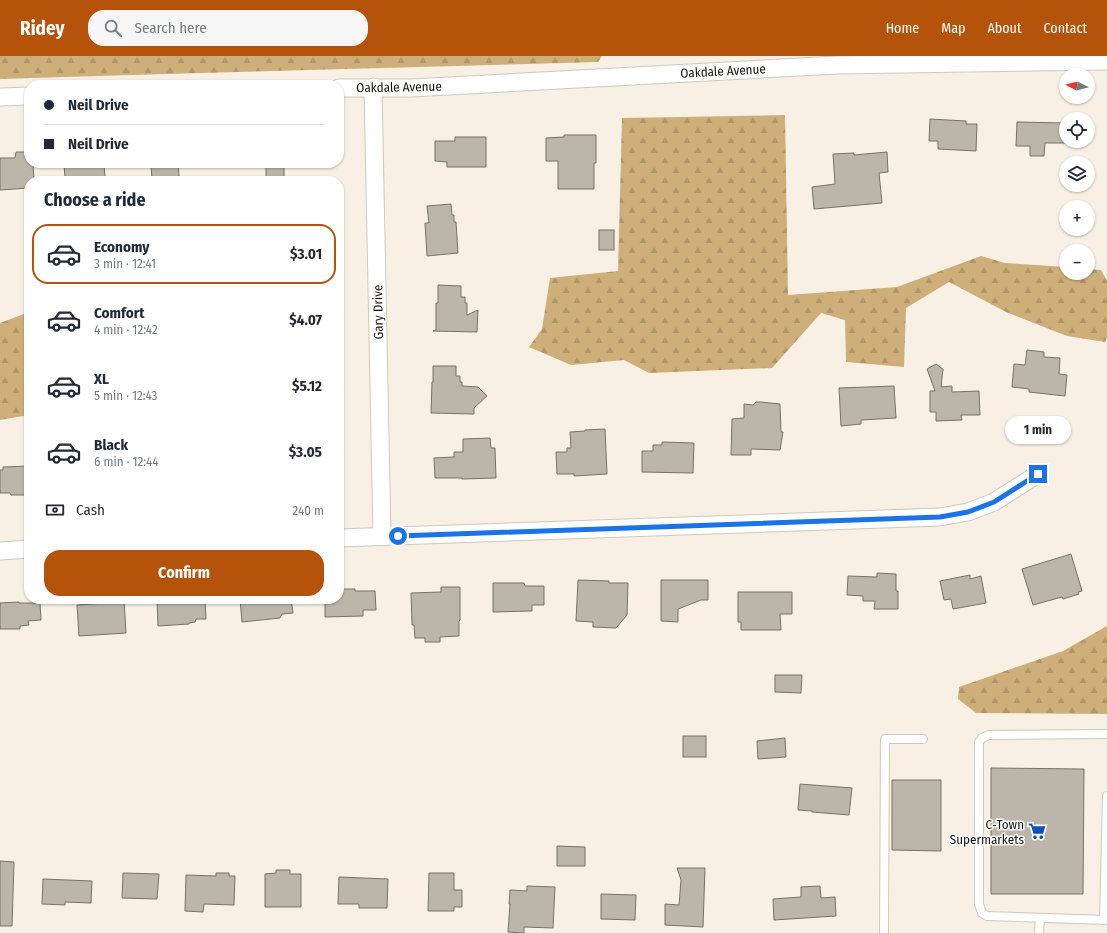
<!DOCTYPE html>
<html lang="en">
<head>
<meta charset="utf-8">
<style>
	:root { --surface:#fff; --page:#f6f6f7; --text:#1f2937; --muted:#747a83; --line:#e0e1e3; --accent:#b45309 }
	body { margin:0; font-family:"Fira Sans Condensed",sans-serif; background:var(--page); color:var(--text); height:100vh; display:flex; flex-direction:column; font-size:15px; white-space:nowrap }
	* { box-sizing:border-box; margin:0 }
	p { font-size:13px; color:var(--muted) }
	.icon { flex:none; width:22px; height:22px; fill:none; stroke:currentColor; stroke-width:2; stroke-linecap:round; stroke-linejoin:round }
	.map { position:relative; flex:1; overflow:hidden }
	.drawer { position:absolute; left:24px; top:120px; width:320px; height:428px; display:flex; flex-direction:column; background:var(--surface); border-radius:16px; box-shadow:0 1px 3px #0004 }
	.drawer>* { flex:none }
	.hud { position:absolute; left:24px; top:24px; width:320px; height:88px; border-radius:16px; box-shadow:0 1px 3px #0004; display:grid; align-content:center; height:88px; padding:0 20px; background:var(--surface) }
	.needle { width:26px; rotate:276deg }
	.buttons { position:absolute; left:1059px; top:12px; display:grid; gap:8px }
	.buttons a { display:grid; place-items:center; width:36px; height:36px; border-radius:50%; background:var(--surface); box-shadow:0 1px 3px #0004; font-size:20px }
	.end { position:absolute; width:18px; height:18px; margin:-9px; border:5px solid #1a73e8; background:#fff; box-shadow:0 0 0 2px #fff }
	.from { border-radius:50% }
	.bubble { position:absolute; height:28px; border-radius:14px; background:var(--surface); box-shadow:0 1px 3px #0004; font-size:13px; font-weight:700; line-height:28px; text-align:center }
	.hud b { display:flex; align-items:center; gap:14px; height:38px; font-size:15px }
	.hud b+b { border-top:1px solid var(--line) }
	.hud i { width:10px; height:10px; background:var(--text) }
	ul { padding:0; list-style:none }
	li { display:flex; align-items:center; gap:12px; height:60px; margin:0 8px 6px; padding:0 12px; border:2px solid transparent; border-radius:16px }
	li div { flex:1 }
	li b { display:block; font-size:15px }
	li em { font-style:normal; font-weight:700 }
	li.current { border-color:var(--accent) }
	li>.icon { width:36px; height:36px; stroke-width:1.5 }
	h2 { padding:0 20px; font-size:18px; line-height:48px }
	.pay { display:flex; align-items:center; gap:10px; height:44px; padding:0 20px; font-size:15px }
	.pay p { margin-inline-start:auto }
	.action { display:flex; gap:8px; margin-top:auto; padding:8px 20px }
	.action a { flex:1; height:46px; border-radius:16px; background:var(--accent); color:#fff; font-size:16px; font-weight:700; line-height:46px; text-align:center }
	header { display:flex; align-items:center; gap:24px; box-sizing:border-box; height:56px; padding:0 20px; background:var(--accent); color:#fff }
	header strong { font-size:19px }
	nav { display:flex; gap:22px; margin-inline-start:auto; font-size:14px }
	.search { width:280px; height:36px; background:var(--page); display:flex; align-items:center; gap:10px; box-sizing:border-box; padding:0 14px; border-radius:16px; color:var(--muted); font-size:15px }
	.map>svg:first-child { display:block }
</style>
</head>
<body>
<header>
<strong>Ridey</strong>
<div class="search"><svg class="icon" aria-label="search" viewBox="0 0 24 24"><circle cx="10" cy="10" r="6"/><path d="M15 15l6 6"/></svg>Search here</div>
<nav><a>Home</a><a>Map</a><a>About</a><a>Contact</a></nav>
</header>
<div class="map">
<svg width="1107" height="877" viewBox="0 0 1107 877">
	<defs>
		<pattern id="forest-firs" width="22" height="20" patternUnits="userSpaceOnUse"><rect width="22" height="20" fill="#cfaf79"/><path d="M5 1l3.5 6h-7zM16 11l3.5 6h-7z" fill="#b19667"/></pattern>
	</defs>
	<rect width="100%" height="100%" fill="#f8f0e4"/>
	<g fill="url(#forest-firs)">
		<path d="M 0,0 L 602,0 L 598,6 L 131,19 L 0,23 Z"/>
		<path d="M 785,59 L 788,239 L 897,231 L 981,200 L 1005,207 L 1066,211 L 1066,217 L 1088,217 L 1088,213 L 1101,214 L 1107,225 L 1107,282 L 1105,286 L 1067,280 L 1006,256 L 949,226 L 906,252 L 904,311 L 846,306 L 845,264 L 821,257 L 772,312 L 649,317 L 624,304 L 571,309 L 529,291 L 542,273 L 550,222 L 618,215 L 622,62 Z"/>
		<path d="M 29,256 L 29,359 L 0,364 L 0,267 Z"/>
		<path d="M 1107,570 L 1107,658 L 976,657 L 958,643 L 959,631 L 1063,595 Z"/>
	</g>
	<g fill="#bcb5a9" stroke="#777166">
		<path d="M 930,63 L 966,65 L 966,68 L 977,68 L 976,95 L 938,93 L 938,85 L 929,85 Z"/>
		<path d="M 1017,66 L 1066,67 L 1066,87 L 1045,87 L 1044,100 L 1030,100 L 1030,90 L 1016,90 Z"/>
		<path d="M 564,79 L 596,79 L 596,107 L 594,107 L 594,133 L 558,133 L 558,105 L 546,105 L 546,82 L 564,81 Z"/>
		<path d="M 455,81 L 486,81 L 486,111 L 447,111 L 447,106 L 435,105 L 435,85 L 455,85 Z"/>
		<path d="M 16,96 L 29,96 L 29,107 L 33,107 L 34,125 L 29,125 L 29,132 L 0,134 L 0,102 L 15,102 Z"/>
		<path d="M 887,96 L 888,116 L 879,117 L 882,147 L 814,153 L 812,131 L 835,128 L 833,98 L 854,97 L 854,99 Z"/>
		<path d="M 64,107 L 104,107 L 105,121 L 97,122 L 97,124 L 95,125 L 68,125 L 68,123 L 65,123 Z"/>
		<path d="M 151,107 L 178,107 L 179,120 L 176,121 L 176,125 L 152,125 Z"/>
		<rect x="266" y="107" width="18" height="18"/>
		<path d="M 451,148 L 452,159 L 454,159 L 454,166 L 456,166 L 458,197 L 427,200 L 425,167 L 429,167 L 427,150 Z"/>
		<rect x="599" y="174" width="15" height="20"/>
		<path d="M 438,229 L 461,230 L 461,241 L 465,241 L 465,247 L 467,247 L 467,259 L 478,254 L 477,276 L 433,275 L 436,274 L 436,247 L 438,247 Z"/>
		<path d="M 1027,294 L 1044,296 L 1044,301 L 1060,302 L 1059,318 L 1067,319 L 1065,340 L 1029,336 L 1029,333 L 1012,331 L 1014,308 L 1025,309 Z"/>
		<path d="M 936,308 L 943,313 L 941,331 L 952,330 L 952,336 L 979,335 L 980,359 L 961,359 L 962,364 L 936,365 L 936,356 L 930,356 L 930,335 L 935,335 L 927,313 Z"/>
		<path d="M 433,310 L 456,310 L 456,320 L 460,320 L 460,326 L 462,326 L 462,330 L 478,331 L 487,340 L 474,352 L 474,358 L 431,357 L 432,326 L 433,326 Z"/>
		<path d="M 894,330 L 896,362 L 861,364 L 861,368 L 841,370 L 839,332 Z"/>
		<path d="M 756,346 L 761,346 L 780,348 L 781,376 L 783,376 L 780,394 L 751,393 L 751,399 L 731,399 L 732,363 L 744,362 L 744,348 L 753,349 Z"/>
		<path d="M 605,373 L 607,418 L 574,420 L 574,418 L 557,418 L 556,396 L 567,396 L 567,392 L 571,392 L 570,376 L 585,375 L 585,374 Z"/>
		<path d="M 490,382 L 491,392 L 495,392 L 496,422 L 462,423 L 462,422 L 435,422 L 434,402 L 454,401 L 454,396 L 463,396 L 463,383 Z"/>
		<path d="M 662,386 L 694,387 L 693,417 L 642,416 L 642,395 L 653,395 L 653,389 L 662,389 Z"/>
		<path d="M 29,410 L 29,439 L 11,439 L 10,437 L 0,437 L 0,414 L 3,414 L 3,411 Z"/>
		<path d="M 1071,498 L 1082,535 L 1078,536 L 1079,538 L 1063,543 L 1062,541 L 1033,549 L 1022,513 Z"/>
		<path d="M 877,517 L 896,518 L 896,535 L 898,535 L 898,553 L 874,553 L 875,545 L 863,545 L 863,540 L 847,539 L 848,520 L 877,521 Z"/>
		<path d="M 970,519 L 970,523 L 981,520 L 986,547 L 953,553 L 951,543 L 944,544 L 940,525 Z"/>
		<path d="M 578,524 L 609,525 L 609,527 L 628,527 L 627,559 L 616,572 L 593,571 L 593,566 L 576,565 Z"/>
		<path d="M 661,524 L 708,524 L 708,544 L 701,544 L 678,553 L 678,566 L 661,565 Z"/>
		<path d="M 493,527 L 524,527 L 525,530 L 544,530 L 544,549 L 532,549 L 532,555 L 493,556 Z"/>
		<path d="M 441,531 L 460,531 L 460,564 L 459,565 L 459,580 L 440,581 L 440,586 L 425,586 L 425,582 L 415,582 L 414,569 L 412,569 L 411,537 L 441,536 Z"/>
		<path d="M 339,533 L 355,533 L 355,535 L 375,535 L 376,554 L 363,554 L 363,560 L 325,561 L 325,543 L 339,543 Z"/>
		<path d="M 738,536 L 792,536 L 792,558 L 780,558 L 781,574 L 741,574 L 741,566 L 738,566 Z"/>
		<path d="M 107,543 L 124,543 L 126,577 L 79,580 L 77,549 L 107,547 Z"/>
		<path d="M 157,543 L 205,543 L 206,563 L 196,563 L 195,566 L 189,567 L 189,568 L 158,570 Z"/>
		<path d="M 240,543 L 291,543 L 293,557 L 282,558 L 280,562 L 242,566 Z"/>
		<path d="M 19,546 L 19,547 L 40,547 L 41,564 L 28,565 L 29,569 L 20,570 L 20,573 L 0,573 L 0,547 Z"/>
		<path d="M 775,619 L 802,619 L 801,637 L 775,636 Z"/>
		<rect x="683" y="680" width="23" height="21"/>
		<path d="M 785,682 L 786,701 L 758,703 L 757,685 Z"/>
		<path d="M 991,712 L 1084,713 L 1083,838 L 991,838 Z"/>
		<path d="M 892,724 L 941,724 L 941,795 L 892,794 Z"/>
		<path d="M 800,728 L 852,732 L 849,759 L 812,756 L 812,755 L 798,754 Z"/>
		<path d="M 557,790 L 585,791 L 585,810 L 557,810 Z"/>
		<path d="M 0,805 L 14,806 L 12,870 L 0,870 Z"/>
		<path d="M 677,812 L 705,812 L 703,871 L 665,869 L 665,848 L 679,849 L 681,824 Z"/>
		<path d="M 276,814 L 290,814 L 290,818 L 301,818 L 301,851 L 265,851 L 265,818 L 276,817 Z"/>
		<path d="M 123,817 L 159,818 L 157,843 L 122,842 Z"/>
		<path d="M 216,817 L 229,817 L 229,820 L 235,820 L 234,849 L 204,848 L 203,856 L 185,855 L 186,819 L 216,820 Z"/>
		<path d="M 429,817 L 454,817 L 454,834 L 462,834 L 462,851 L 454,851 L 454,855 L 428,855 Z"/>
		<path d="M 339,821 L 388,823 L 387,852 L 359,852 L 359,848 L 338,848 Z"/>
		<path d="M 43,823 L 92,825 L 91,847 L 65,846 L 65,849 L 42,848 Z"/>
		<path d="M 527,830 L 555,831 L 553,872 L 524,871 L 524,877 L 508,876 L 510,848 L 509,848 L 510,834 L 527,835 Z"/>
		<path d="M 820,830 L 821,842 L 835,841 L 836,860 L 774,864 L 773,843 L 801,841 L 801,831 Z"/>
		<path d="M 601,838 L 636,839 L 635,864 L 601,863 Z"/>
	</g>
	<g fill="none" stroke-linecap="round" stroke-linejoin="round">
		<g stroke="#cfc8bc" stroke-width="10">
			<g id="service">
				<path d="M 1107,678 L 989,679 L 982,682 L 979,686 L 979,848 L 982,857 L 987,860 L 1107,864"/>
				<path d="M 1104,864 L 1107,740"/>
				<path d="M 884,877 L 885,683 L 923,683"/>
				<path d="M 1039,877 L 1040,862"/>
			</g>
		</g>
		<g stroke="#cfc8bc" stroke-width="19">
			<g id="minor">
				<path d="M 373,31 L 382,480"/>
				<path d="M 339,32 L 411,32 L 837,9 L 1107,5"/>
				<path d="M 0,41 L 29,40"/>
				<path d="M 339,482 L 940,461 L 968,456 L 994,446 L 1038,418"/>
				<path d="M 0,495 L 29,493"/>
			</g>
		</g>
		<use href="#service" stroke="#fff" stroke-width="8"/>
		<use href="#minor" stroke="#fff" stroke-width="17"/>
	</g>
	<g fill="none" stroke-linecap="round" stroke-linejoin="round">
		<path stroke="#1a73e8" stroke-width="5" d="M 398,480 L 940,461 L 968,456 L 994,446 L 1038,418"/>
	</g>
	<defs>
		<g id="supermarket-bare" transform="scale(1.38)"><path d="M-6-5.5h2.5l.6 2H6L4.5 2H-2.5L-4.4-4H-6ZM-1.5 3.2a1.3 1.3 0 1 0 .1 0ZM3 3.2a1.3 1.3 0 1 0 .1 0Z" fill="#0c50ba" stroke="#fff" stroke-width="2.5" paint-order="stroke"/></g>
	</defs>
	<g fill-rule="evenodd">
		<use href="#supermarket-bare" x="1037" y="775"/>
	</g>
	<g text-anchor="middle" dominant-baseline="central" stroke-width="3" stroke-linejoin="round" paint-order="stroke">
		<g font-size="13" fill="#15120e" stroke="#fff">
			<text transform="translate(723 15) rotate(-3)">Oakdale Avenue</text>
			<text transform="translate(399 31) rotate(-1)">Oakdale Avenue</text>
			<text transform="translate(378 256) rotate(-91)">Gary Drive</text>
		</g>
		<g font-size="13" fill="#15120e" stroke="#fff" text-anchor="end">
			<text x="1024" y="768">C‑Town<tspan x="1024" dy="15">Supermarkets</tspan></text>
		</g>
	</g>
</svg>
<div class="buttons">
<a><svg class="needle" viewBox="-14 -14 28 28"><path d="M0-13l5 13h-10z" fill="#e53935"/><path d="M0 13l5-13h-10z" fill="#747a83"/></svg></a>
<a><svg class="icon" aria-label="locate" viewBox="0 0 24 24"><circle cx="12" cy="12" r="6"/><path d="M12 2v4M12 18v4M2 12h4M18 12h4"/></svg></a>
<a><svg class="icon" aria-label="layers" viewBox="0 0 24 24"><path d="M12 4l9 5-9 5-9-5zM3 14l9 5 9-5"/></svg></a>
<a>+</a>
<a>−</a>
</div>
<i class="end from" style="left:398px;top:480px"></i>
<i class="end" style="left:1038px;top:418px"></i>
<div class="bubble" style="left:1005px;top:360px;width:66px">1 min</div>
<div class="hud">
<b><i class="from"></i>Neil Drive</b>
<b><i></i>Neil Drive</b>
</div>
<section class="drawer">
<h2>Choose a ride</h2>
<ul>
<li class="current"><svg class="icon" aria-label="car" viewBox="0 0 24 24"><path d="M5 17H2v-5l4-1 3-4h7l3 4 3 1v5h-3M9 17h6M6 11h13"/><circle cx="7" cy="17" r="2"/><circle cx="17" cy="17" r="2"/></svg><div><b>Economy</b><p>3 min · 12:41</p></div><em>$3.01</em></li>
<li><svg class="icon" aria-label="car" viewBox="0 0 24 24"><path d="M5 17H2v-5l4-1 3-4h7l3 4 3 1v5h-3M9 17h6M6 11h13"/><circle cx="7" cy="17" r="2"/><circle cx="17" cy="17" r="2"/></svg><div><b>Comfort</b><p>4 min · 12:42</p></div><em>$4.07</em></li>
<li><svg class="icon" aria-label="car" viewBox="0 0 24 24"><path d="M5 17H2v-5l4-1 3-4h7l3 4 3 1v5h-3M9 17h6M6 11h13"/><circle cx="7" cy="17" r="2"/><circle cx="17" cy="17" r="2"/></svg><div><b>XL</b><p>5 min · 12:43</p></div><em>$5.12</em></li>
<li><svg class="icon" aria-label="car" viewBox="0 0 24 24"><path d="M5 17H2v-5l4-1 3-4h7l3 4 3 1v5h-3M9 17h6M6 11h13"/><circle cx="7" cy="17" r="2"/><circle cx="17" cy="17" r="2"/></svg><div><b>Black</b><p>6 min · 12:44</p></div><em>$3.05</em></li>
</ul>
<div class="pay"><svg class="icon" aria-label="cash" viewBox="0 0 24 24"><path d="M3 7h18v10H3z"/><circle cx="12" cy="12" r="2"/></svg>Cash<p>240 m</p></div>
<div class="action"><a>Confirm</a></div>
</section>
</div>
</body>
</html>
